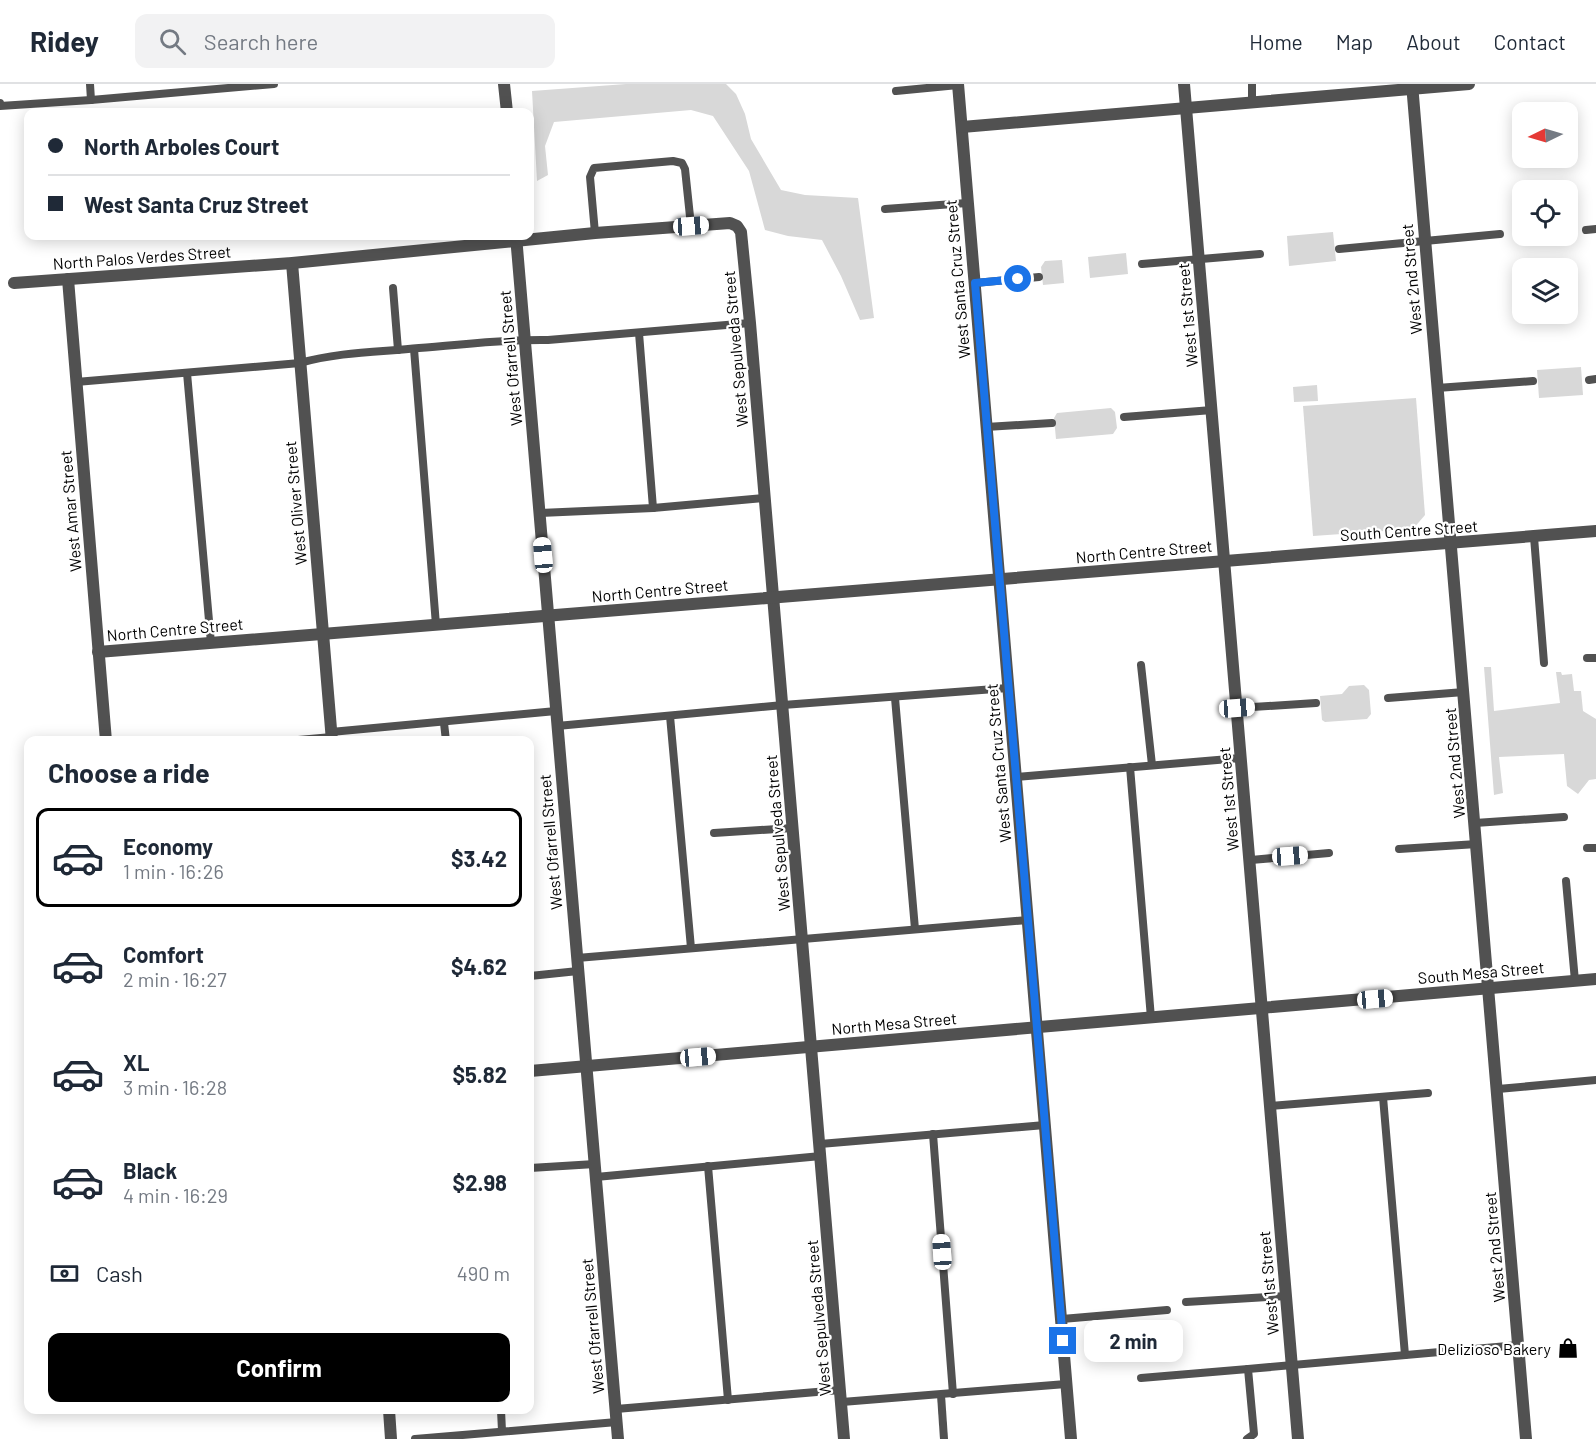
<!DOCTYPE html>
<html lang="en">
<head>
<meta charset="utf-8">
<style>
	:root { --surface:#fff; --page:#f2f2f3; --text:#1f2937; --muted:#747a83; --line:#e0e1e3; --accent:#000 }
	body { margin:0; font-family:Barlow,sans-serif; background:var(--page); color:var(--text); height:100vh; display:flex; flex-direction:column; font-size:22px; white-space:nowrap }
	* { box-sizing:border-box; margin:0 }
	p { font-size:20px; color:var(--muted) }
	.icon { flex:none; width:33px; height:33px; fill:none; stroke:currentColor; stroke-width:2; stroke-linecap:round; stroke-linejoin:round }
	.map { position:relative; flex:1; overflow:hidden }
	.panel { position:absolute; left:24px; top:652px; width:510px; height:678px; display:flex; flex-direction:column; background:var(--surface); border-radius:12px; box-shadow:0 3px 15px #0003 }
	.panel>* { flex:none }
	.banner { position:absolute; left:24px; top:24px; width:510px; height:132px; border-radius:12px; box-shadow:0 3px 15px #0003; display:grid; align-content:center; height:132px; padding:0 24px; background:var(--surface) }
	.needle { width:39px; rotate:265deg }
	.fabs { position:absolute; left:1512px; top:18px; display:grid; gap:12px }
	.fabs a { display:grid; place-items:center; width:66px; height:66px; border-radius:12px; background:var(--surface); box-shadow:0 3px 15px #0003; font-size:30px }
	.end { position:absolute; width:27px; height:27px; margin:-14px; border:8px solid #1a73e8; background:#fff; box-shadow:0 0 0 3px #fff }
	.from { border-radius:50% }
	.bubble { position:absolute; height:42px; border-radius:12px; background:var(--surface); box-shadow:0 3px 15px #0003; font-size:20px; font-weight:700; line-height:42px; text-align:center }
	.car { position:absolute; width:18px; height:36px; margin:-18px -9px; border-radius:8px; box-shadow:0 0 4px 2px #0007; background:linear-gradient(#fff 24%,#345 0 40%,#fff 0 76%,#345 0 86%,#fff 0) }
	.banner b { display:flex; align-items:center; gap:21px; height:57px; font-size:22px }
	.banner b+b { border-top:2px solid var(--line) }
	.banner i { width:15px; height:15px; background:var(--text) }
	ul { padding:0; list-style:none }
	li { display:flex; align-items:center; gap:18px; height:99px; margin:0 12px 9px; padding:0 12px; border:3px solid transparent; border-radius:12px }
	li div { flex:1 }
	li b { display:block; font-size:22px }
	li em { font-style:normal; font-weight:700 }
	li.active { border-color:var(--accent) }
	li>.icon { width:54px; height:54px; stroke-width:1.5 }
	h2 { padding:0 24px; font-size:27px; line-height:72px }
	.pay { display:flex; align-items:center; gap:15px; height:66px; padding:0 24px; font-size:22px }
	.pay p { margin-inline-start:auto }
	.button { display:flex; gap:12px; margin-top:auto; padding:12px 24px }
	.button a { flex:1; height:69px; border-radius:12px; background:var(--accent); color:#fff; font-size:24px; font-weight:700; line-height:69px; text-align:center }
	header { display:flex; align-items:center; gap:36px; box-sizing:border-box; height:84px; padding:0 30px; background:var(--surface); border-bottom:2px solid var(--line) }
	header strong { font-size:28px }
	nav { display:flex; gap:33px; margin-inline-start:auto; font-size:21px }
	.search { width:420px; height:54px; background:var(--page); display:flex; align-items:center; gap:15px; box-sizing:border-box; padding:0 21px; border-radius:12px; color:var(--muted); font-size:22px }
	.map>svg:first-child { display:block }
</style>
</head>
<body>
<header>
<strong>Ridey</strong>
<div class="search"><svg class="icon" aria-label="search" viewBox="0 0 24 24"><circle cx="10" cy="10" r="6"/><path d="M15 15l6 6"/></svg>Search here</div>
<nav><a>Home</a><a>Map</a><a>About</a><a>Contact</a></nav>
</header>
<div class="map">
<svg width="1596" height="1355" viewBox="0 0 1596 1355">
	<rect width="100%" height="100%" fill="#fff"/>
	<g fill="#d8d8d8">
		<path d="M 626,0 L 726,0 L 736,10 L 745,30 L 751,55 L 781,106 L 805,111 L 858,114 L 874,234 L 860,236 L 841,192 L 822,156 L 788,152 L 765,146 L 749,87 L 713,32 L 691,26 L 554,38 L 545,62 L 548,91 L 537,97 L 532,7 Z"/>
		<path d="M 1333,148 L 1336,177 L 1289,182 L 1287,152 Z"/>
		<path d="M 1126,169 L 1128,190 L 1090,194 L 1088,173 Z"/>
		<path d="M 1062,176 L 1064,199 L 1043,201 L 1041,183 L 1045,177 Z"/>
		<path d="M 1581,283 L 1583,311 L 1539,314 L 1537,286 Z"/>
		<path d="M 1317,301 L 1318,317 L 1294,318 L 1293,303 Z"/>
		<path d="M 1416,314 L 1425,431 L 1413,445 L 1313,452 L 1303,322 Z"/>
		<path d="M 1111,324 L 1115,328 L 1117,344 L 1113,350 L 1056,355 L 1054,334 L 1057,329 Z"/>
		<path d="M 1484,583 L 1491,583 L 1494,627 L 1560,619 L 1556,588 L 1561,588 L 1562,591 L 1572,590 L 1574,607 L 1581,607 L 1583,627 L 1596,635 L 1596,695 L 1589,696 L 1578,710 L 1567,702 L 1564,670 L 1499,673 L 1503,709 L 1494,711 Z"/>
		<path d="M 1364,601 L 1369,606 L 1371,630 L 1367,635 L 1325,638 L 1322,636 L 1320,612 L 1342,610 L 1349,602 Z"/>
	</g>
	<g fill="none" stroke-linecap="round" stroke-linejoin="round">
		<g stroke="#515151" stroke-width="8">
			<path d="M 90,0 L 91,16"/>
			<path d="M 896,7 L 958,1"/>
			<path d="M 0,19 L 0,22 L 91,16 L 274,0"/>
			<path d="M 1252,19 L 1252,0"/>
			<path d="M 885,125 L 967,119"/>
			<path d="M 1586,146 L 1596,145"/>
			<path d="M 595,149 L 590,93 L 594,84 L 673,77 L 682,79 L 685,85 L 691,142"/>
			<path d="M 1339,165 L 1500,150"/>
			<path d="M 1142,180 L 1260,170"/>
			<path d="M 975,199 L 1039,193"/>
			<path d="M 393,204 L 398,266"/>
			<path d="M 639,249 L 653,424"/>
			<path d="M 414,265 L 436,541"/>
			<path d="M 187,289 L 211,559"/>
			<path d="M 1589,296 L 1596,295"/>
			<path d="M 76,298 L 300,279 C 338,268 380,268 419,264 C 462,261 505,255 548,256 L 750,239"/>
			<path d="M 1437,304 L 1533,297"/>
			<path d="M 1124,333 L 1212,326"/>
			<path d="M 986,343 L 1052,339"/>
			<path d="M 540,429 L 653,424 L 764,414"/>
			<path d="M 1534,453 L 1544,579"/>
			<path d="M 1587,574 L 1596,574"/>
			<path d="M 1141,581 L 1152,681"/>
			<path d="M 895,614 L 915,845"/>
			<path d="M 1388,614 L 1464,608"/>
			<path d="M 1237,624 L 1316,619"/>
			<path d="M 670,632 L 691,864"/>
			<path d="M 444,639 L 446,657"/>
			<path d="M 557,642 L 783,621 L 1008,604"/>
			<path d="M 331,648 L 556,627"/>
			<path d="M 287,657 L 332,653"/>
			<path d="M 1130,683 L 1151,934"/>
			<path d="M 1016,693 L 1241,674"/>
			<path d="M 1475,739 L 1564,733"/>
			<path d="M 714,749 L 793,744"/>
			<path d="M 1587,764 L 1596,764"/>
			<path d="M 1399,765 L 1477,760"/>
			<path d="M 1251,776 L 1329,769"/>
			<path d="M 1566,797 L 1575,897"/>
			<path d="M 577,874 L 1028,836"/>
			<path d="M 530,892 L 578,887"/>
			<path d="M 1498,1005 L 1596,996"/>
			<path d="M 1383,1013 L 1405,1271"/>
			<path d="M 1270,1022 L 1428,1009"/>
			<path d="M 933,1050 L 953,1310"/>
			<path d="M 820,1060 L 1045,1041"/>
			<path d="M 708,1082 L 728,1316"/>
			<path d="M 530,1084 L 595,1080"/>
			<path d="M 596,1093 L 821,1072"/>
			<path d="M 1186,1218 L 1286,1212"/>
			<path d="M 1062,1235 L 1167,1226"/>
			<path d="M 1141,1294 L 1248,1285"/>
			<path d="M 941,1311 L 944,1355"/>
			<path d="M 842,1318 L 1066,1300"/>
			<path d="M 616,1325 L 840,1306"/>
			<path d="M 501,1326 L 502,1347"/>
			<path d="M 415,1355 L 617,1338"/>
			<path d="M 1247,1355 L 1254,1350 L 1248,1285 L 1519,1261"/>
		</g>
		<g stroke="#515151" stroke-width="12">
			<path d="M 504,0 L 507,28"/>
			<path d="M 958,0 L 1071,1355"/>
			<path d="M 1412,0 L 1526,1355"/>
			<path d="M 962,43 L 1469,0"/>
			<path d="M 516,152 L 618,1355"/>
			<path d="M 292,179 L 332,657"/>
			<path d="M 68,195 L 106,657"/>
			<path d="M 14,199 L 292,179 L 595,149 L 730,139 L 737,142 L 741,148 L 750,239 L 844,1355"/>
			<path d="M 98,568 L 1596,447"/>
			<path d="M 530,987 L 1596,895"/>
			<path d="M 389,1326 L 391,1355"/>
		</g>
		<path stroke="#515151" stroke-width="12" d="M 1184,0 L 1298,1355"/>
	</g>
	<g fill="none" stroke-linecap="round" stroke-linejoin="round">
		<path stroke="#1a73e8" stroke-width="8" d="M 1018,195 L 975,199 L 1063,1257"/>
	</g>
	<defs>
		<g id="shop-bare" transform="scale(1.62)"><path d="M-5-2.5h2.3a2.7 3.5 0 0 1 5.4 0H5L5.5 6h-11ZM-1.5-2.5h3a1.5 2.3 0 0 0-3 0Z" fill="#000" stroke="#fff" stroke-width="2.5" paint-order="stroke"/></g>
	</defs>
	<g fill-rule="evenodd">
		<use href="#shop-bare" x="1568" y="1264"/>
	</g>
	<g text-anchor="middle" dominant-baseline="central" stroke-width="4.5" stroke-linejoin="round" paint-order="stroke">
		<g font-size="16" fill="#000" stroke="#fff">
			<text transform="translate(142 173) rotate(-4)">North Palos Verdes Street</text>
			<text transform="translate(957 195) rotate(-95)">West Santa Cruz Street</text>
			<text transform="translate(1411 195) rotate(-95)">West 2nd Street</text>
			<text transform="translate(1187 231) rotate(-95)">West 1st Street</text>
			<text transform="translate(735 265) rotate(-95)">West Sepulveda Street</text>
			<text transform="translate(510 274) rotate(-95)">West Ofarrell Street</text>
			<text transform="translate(295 419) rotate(-95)">West Oliver Street</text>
			<text transform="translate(70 427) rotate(-95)">West Amar Street</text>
			<text transform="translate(1409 446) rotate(-4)">South Centre Street</text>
			<text transform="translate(1144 467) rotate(-5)">North Centre Street</text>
			<text transform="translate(660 506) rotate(-5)">North Centre Street</text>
			<text transform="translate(175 545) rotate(-5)">North Centre Street</text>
			<text transform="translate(998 679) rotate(-95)">West Santa Cruz Street</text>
			<text transform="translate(1454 679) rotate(-95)">West 2nd Street</text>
			<text transform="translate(1228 715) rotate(-95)">West 1st Street</text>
			<text transform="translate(777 749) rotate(-95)">West Sepulveda Street</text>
			<text transform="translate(550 758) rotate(-95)">West Ofarrell Street</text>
			<text transform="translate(1481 888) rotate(-5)">South Mesa Street</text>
			<text transform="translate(894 939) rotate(-5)">North Mesa Street</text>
			<text transform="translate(1494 1163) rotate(-95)">West 2nd Street</text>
			<text transform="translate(1268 1199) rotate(-95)">West 1st Street</text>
			<text transform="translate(818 1234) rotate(-95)">West Sepulveda Street</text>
			<text transform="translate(592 1242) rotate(-95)">West Ofarrell Street</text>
		</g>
		<g font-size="16" fill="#000" stroke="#fff" text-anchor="end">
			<text x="1551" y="1264">Delizioso Bakery</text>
		</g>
	</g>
</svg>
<div class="fabs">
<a><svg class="needle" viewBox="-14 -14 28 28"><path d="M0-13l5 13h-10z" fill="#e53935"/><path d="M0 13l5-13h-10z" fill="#747a83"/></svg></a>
<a><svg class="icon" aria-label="locate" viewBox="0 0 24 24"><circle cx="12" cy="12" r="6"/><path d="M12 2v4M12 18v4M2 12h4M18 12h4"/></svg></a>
<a><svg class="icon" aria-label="layers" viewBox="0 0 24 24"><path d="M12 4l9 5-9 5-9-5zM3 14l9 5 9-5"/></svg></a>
</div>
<i class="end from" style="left:1018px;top:195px"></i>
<i class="end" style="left:1063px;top:1257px"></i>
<div class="bubble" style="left:1084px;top:1236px;width:99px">2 min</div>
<i class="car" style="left:691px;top:142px;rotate:86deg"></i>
<i class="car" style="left:543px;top:471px;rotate:355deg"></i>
<i class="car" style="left:1237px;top:624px;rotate:86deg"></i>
<i class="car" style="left:1290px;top:772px;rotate:86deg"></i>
<i class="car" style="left:1375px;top:915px;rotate:85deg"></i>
<i class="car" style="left:698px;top:973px;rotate:85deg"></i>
<i class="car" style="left:942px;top:1168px;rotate:356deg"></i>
<div class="banner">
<b><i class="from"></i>North Arboles Court</b>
<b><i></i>West Santa Cruz Street</b>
</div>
<section class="panel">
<h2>Choose a ride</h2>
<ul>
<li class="active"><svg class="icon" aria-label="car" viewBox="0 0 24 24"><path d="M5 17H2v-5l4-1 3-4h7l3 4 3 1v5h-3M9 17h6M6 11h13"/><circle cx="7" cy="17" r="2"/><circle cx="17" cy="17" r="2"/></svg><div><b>Economy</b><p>1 min · 16:26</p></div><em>$3.42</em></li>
<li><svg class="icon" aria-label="car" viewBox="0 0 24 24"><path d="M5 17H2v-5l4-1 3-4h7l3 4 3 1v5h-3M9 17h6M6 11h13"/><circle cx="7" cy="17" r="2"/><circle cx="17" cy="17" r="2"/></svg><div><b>Comfort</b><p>2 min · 16:27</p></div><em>$4.62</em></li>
<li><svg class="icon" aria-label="car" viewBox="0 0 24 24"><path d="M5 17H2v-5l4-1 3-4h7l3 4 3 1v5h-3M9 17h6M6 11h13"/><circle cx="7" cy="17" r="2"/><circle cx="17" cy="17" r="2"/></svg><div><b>XL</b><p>3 min · 16:28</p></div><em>$5.82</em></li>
<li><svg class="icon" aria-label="car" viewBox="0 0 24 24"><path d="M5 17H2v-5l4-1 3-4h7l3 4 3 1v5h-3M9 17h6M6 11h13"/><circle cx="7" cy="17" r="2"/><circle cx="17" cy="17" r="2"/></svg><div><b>Black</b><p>4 min · 16:29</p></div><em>$2.98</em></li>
</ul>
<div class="pay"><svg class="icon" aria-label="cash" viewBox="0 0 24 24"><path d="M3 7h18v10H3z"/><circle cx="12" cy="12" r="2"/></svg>Cash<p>490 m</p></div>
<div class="button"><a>Confirm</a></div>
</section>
</div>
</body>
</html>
